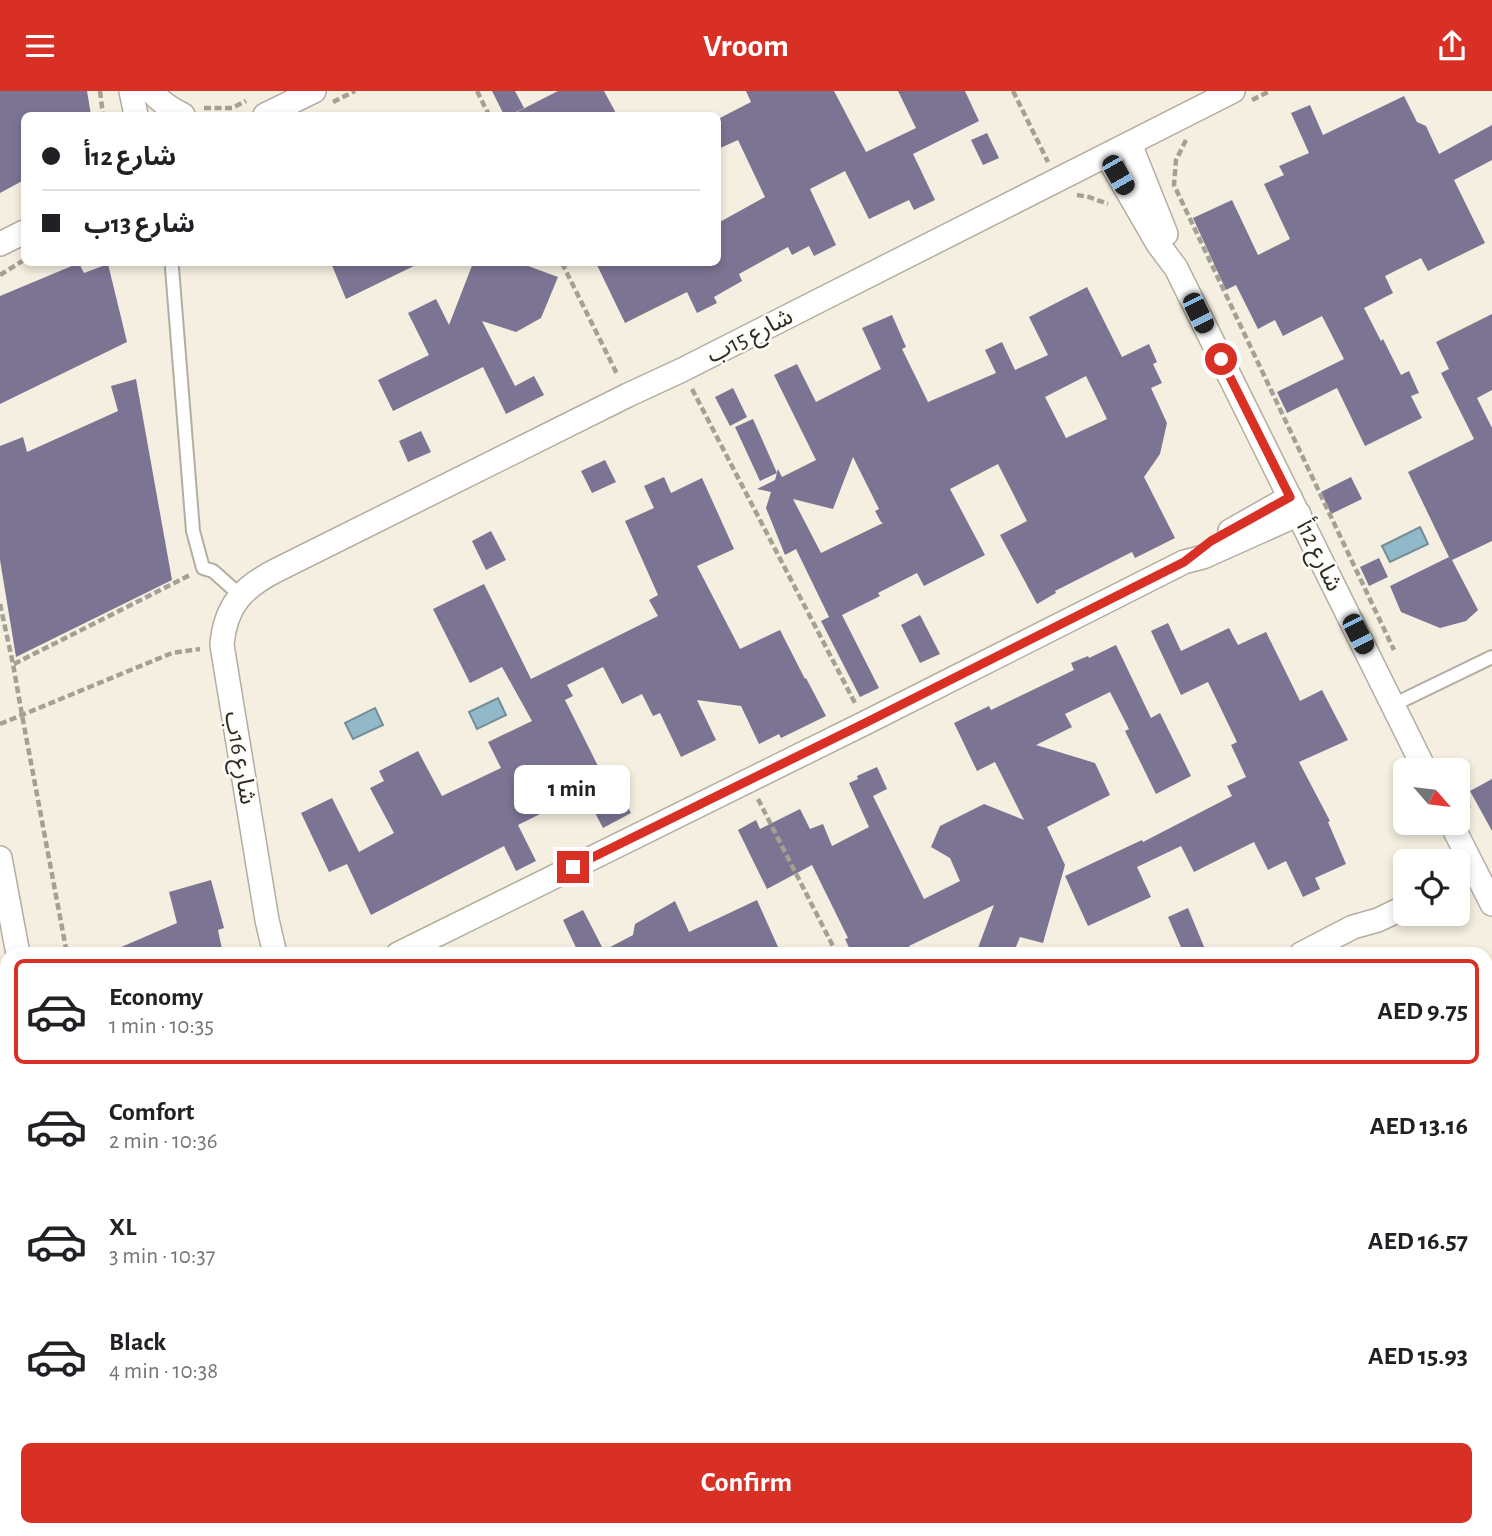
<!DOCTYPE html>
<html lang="en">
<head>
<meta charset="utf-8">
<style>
	:root { --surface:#fff; --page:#f6f6f6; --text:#202124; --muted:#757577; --line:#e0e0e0; --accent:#d93025 }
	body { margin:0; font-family:"Alegreya Sans","Noto Sans Arabic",sans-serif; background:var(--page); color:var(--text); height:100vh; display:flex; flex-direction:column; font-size:26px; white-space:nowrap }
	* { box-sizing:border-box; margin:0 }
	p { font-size:23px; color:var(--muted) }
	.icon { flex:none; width:38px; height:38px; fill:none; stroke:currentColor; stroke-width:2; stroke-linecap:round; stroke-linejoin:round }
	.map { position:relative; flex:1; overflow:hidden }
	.details { position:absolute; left:0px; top:856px; width:1493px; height:590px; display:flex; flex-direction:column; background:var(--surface); border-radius:21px 21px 0 0; box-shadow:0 4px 10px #0003 }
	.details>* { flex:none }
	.hud { position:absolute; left:21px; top:21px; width:700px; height:154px; border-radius:10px; box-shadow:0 4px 10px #0003; display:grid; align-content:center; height:154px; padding:0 21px; background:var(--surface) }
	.needle { width:46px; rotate:118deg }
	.tools { position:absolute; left:1393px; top:667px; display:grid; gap:14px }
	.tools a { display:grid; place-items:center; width:77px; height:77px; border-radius:10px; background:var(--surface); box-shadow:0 4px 10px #0003; font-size:35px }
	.end { position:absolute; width:32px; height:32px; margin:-16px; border:9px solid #d93025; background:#fff; box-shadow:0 0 0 4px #fff }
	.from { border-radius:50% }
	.bubble { position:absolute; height:49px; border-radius:10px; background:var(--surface); box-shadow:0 4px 10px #0003; font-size:23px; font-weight:700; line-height:49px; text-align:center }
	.car { position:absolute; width:21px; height:42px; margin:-21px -10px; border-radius:9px; box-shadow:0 0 5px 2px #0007; background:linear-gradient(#222 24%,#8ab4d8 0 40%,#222 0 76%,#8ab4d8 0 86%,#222 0) }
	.hud b { display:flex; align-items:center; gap:24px; height:66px; font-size:26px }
	.hud b+b { border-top:2px solid var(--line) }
	.hud i { width:18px; height:18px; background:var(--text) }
	ul { padding:12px 0 0; list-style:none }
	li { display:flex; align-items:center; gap:21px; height:105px; margin:0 14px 10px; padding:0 7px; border:4px solid transparent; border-radius:10px }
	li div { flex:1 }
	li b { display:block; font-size:26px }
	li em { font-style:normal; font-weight:700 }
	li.current { border-color:var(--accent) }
	li>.icon { width:63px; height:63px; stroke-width:1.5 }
	.cta { display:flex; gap:14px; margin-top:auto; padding:14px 21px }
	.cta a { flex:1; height:80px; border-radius:10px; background:var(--accent); color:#fff; font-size:28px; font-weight:700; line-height:80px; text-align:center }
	header { display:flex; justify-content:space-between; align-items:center; height:91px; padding:0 21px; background:var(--accent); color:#fff; font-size:32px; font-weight:700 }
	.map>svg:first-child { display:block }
</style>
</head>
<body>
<header><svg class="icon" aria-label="menu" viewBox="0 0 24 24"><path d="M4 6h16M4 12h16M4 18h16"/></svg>Vroom<svg class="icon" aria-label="share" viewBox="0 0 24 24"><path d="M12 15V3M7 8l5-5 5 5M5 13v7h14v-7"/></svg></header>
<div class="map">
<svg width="1492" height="1445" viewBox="0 0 1492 1445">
	<rect width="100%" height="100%" fill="#f4efe0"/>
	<g fill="#92b9ca" stroke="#748e98" stroke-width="2">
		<path d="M 1420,436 L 1428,453 L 1390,471 L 1382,455 Z"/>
		<path d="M 498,607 L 506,624 L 477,638 L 469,621 Z"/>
		<path d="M 375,617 L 383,634 L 353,648 L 345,632 Z"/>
	</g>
	<g fill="#7c7493" fill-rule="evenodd">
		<path d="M 0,0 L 87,0 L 91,24 L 24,24 L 24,89 L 0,102 Z"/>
		<path d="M 492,0 L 515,0 L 524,17 L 510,24 L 504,24 Z"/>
		<path d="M 558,0 L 604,0 L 617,24 L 511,24 Z"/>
		<path d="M 746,0 L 834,0 L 866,61 L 916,37 L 898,0 L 965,0 L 979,30 L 913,63 L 935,109 L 914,119 L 909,109 L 869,128 L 845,80 L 810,98 L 836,154 L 814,165 L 809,155 L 792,164 L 788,156 L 739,183 L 742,190 L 714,206 L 717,212 L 697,222 L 687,201 L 625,232 L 596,172 L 718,172 L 718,132 L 765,106 L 738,49 L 718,58 L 718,28 L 751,11 Z"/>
		<path d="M 1404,5 L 1417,31 L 1426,35 L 1439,63 L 1492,34 L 1492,69 L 1454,89 L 1485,152 L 1428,180 L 1421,167 L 1385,185 L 1393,202 L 1364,217 L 1381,250 L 1383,248 L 1401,284 L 1409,280 L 1419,302 L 1411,305 L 1422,327 L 1365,355 L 1337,297 L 1287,322 L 1277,301 L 1344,268 L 1322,225 L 1283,245 L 1275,229 L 1258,238 L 1236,194 L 1226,199 L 1193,127 L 1232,109 L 1258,164 L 1290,148 L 1264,93 L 1284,84 L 1279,75 L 1309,62 L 1291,22 L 1310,14 L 1323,44 Z"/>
		<path d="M 987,42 L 999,67 L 983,74 L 971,49 Z"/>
		<path d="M 79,172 L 84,182 L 108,173 L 127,251 L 0,313 L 0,205 Z"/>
		<path d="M 331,172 L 420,172 L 346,208 Z"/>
		<path d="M 473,172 L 520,172 L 558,186 L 541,227 L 516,241 L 482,230 L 515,295 L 534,285 L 544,304 L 506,323 L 483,276 L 393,320 L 378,289 L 429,264 L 408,222 L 436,208 L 449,234 Z"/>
		<path d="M 1087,196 L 1122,266 L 1149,253 L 1157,271 L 1153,273 L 1162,292 L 1151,297 L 1167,332 L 1160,363 L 1144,386 L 1175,447 L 1135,467 L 1132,461 L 1055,500 L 1056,502 L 1037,513 L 1000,444 L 1027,430 L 998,373 L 950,398 L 985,464 L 924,495 L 917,482 L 878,502 L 880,505 L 842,524 L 879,597 L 860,606 L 821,530 L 829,526 L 796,458 L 785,464 L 766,417 L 771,401 L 757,398 L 775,389 L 778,378 L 782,386 L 816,369 L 774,284 L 797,273 L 816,311 L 881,278 L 862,237 L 892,224 L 906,256 L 902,258 L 928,311 L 996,282 L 985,259 L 1002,251 L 1015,279 L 1048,264 L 1029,226 ZM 1086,285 L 1107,328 L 1066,347 L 1045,306 ZM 853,366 L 879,418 L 875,420 L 881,431 L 883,432 L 821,462 L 793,408 L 833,418 Z"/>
		<path d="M 1492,223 L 1492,299 L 1477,307 L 1492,337 L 1492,450 L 1452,469 L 1478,519 L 1466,530 L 1440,537 L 1401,521 L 1390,495 L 1449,466 L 1408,381 L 1474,348 L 1441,282 L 1449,278 L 1436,251 Z"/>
		<path d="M 136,288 L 172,489 L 16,566 L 0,469 L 0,355 L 23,346 L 27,361 L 118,320 L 111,295 Z"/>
		<path d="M 733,297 L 747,326 L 730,335 L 715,306 Z"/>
		<path d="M 753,328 L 777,382 L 760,390 L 735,336 Z"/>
		<path d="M 421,340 L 431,361 L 408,371 L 399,350 Z"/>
		<path d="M 605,369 L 616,391 L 592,402 L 581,380 Z"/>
		<path d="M 664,386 L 671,402 L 702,387 L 734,458 L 697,475 L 740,558 L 780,539 L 805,588 L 806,587 L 826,625 L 781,647 L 779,643 L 759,653 L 741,615 L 697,609 L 716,649 L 681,666 L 660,622 L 653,625 L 642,603 L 622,613 L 603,576 L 567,594 L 573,605 L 565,609 L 612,703 L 619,699 L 631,722 L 603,737 L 584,701 L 518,734 L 536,770 L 516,780 L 504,755 L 371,824 L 347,773 L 329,781 L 301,722 L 332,707 L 359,761 L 394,742 L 370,697 L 384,690 L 379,680 L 418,660 L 442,705 L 501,677 L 488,651 L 532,630 L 502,576 L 470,592 L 433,518 L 484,493 L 531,588 L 658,525 L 649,509 L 658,504 L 625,430 L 654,417 L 644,395 Z"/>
		<path d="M 1351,386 L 1362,408 L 1331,423 L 1321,401 Z"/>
		<path d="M 491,440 L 506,469 L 486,479 L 472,450 Z"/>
		<path d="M 1379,467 L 1388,486 L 1369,495 L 1360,476 Z"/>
		<path d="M 920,524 L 940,563 L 920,572 L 901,534 Z"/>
		<path d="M 1168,532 L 1181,560 L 1229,537 L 1238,554 L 1266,541 L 1300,610 L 1322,599 L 1348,649 L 1299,671 L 1330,730 L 1328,731 L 1346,773 L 1315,787 L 1320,798 L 1303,806 L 1286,770 L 1268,779 L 1254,751 L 1194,781 L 1181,755 L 1137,776 L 1151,806 L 1088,835 L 1065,785 L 1142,749 L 1143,751 L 1232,705 L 1227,695 L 1246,686 L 1231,654 L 1237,651 L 1208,591 L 1181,604 L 1151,540 Z"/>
		<path d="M 1116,554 L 1151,627 L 1160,622 L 1191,685 L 1156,703 L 1125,640 L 1129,638 L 1110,601 L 1065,623 L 1072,636 L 1036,654 L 1095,672 L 1110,704 L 1047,736 L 1065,774 L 1043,852 L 1020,846 L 1013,863 L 998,863 L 978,857 L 994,814 L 909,855 L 913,863 L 852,863 L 845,848 L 848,847 L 812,774 L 767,798 L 738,739 L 756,729 L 760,738 L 800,718 L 810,738 L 823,733 L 832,755 L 869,736 L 849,692 L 858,688 L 857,685 L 877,676 L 887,698 L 873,705 L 924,808 L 960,790 L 950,767 L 931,756 L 940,735 L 984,713 L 1024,729 L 995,671 L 977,680 L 954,632 L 989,615 L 991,619 L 1074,579 L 1071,572 L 1088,565 L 1089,567 Z"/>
		<path d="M 1492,688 L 1492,740 L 1470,700 Z"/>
		<path d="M 211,789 L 224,837 L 218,839 L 223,863 L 105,863 L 177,832 L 169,801 Z"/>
		<path d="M 757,809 L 778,856 L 763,863 L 597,863 L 633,844 L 635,833 L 675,810 L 689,841 Z"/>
		<path d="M 1188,817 L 1207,863 L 1184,863 L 1168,826 Z"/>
		<path d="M 583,819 L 602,856 L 589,863 L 579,863 L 563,829 Z"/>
	</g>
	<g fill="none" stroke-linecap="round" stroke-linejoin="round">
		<g stroke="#b3aea1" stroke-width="16">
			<g id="lane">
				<path d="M 172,177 L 193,440 L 203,477 L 213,480 L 240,504"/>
				<path d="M 1393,614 L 1492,566"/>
				<path d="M 934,1438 L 937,1445"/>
				<path d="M 886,1441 L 892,1438"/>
			</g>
		</g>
		<g stroke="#b3aea1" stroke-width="26">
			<g id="street">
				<path d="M 131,0 L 136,24"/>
				<path d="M 151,0 C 160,11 171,18 183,24"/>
				<path d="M 265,24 L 314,0"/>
				<path d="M 1130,53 L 1166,143"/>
				<path d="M 1107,65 L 1158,153 L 1176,177 L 1425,679"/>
				<path d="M 0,153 L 24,141"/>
				<path d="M 1230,440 L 1290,406"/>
				<path d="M 1451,732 L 1492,813"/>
				<path d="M 0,767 L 18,863"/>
				<path d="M 275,863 L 267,829 L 222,554 C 225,515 243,496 277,479 L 628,304 L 682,279 L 1233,0"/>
				<path d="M 398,863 L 865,632 L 1184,471 L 1203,466 L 1299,423"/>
				<path d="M 1301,863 L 1353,836 L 1378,829 L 1405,816"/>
				<path d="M 1486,1230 L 1492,1227"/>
				<path d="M 158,1438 L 160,1445"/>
				<path d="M 1061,1445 L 1074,1438"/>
			</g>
		</g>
		<g stroke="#a3a094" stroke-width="4.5" stroke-dasharray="7 3.5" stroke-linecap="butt">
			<path d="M 100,0 L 103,24"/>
			<path d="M 477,0 L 489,24"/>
			<path d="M 1013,0 L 1048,71"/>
			<path d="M 1252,9 L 1270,0"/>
			<path d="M 333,11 L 355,0"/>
			<path d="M 204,17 L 232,17 L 246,10"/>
			<path d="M 1186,49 L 1176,69 L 1174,94 L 1394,559"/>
			<path d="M 1077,104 L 1089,106 L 1108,113"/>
			<path d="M 562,172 L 618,285"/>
			<path d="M 0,184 L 24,169"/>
			<path d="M 692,298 L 856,614"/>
			<path d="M 0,513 L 13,573 L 22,624 L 67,863"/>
			<path d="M 14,573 L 190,484"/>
			<path d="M 0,633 L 172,562 L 200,558"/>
			<path d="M 1458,693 L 1469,717"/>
			<path d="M 758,708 L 837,863"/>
			<path d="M 855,1438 L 858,1445"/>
			<path d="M 1028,1438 L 1031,1445"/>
			<path d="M 1122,1438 L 1126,1445"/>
		</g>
		<use href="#lane" stroke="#fff" stroke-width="12"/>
		<use href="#street" stroke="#fff" stroke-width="23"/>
	</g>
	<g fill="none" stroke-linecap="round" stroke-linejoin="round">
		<path stroke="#d93025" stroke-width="9" d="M 573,776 L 865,632 L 1184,471 L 1211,450 L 1290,406 L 1221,268"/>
	</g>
	<g text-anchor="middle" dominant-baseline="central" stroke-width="5" stroke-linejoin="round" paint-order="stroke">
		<g font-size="24" fill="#2d2b25" stroke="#fefcf6">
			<text transform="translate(750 245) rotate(-27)">شارع 15ب</text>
			<text transform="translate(1319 465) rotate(64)">شارع 12أ</text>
			<text transform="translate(240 667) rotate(80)">شارع 16ب</text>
		</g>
	</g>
</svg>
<div class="tools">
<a><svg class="needle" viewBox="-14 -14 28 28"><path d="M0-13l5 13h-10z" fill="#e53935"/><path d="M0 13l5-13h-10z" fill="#757577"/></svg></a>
<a><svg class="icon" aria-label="locate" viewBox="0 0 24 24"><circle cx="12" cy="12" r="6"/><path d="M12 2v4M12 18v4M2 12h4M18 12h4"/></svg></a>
</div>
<i class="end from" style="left:1221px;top:268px"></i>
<i class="end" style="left:573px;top:776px"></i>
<div class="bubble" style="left:514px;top:674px;width:116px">1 min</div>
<i class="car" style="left:1118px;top:84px;rotate:150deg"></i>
<i class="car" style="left:1198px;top:222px;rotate:154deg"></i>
<i class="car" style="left:1358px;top:543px;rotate:153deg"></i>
<div class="hud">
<b><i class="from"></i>شارع 12أ</b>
<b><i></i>شارع 13ب</b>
</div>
<section class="details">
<ul>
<li class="current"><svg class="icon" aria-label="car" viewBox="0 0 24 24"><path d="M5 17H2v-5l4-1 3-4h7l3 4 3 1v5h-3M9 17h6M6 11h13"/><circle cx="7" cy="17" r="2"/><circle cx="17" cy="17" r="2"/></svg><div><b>Economy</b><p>1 min · 10:35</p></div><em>AED 9.75</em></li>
<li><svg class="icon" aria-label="car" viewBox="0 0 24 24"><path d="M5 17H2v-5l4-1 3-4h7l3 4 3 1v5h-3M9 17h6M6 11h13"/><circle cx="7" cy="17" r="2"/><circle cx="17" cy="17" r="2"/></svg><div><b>Comfort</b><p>2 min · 10:36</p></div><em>AED 13.16</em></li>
<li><svg class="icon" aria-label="car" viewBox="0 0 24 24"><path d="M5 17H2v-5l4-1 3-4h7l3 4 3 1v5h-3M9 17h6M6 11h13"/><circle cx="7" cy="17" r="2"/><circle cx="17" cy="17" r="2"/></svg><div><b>XL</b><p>3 min · 10:37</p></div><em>AED 16.57</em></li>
<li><svg class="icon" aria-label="car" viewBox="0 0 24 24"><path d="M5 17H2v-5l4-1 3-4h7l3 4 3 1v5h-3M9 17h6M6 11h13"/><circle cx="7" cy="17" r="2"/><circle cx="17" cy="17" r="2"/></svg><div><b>Black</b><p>4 min · 10:38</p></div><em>AED 15.93</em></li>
</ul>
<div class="cta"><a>Confirm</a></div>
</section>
</div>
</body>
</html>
